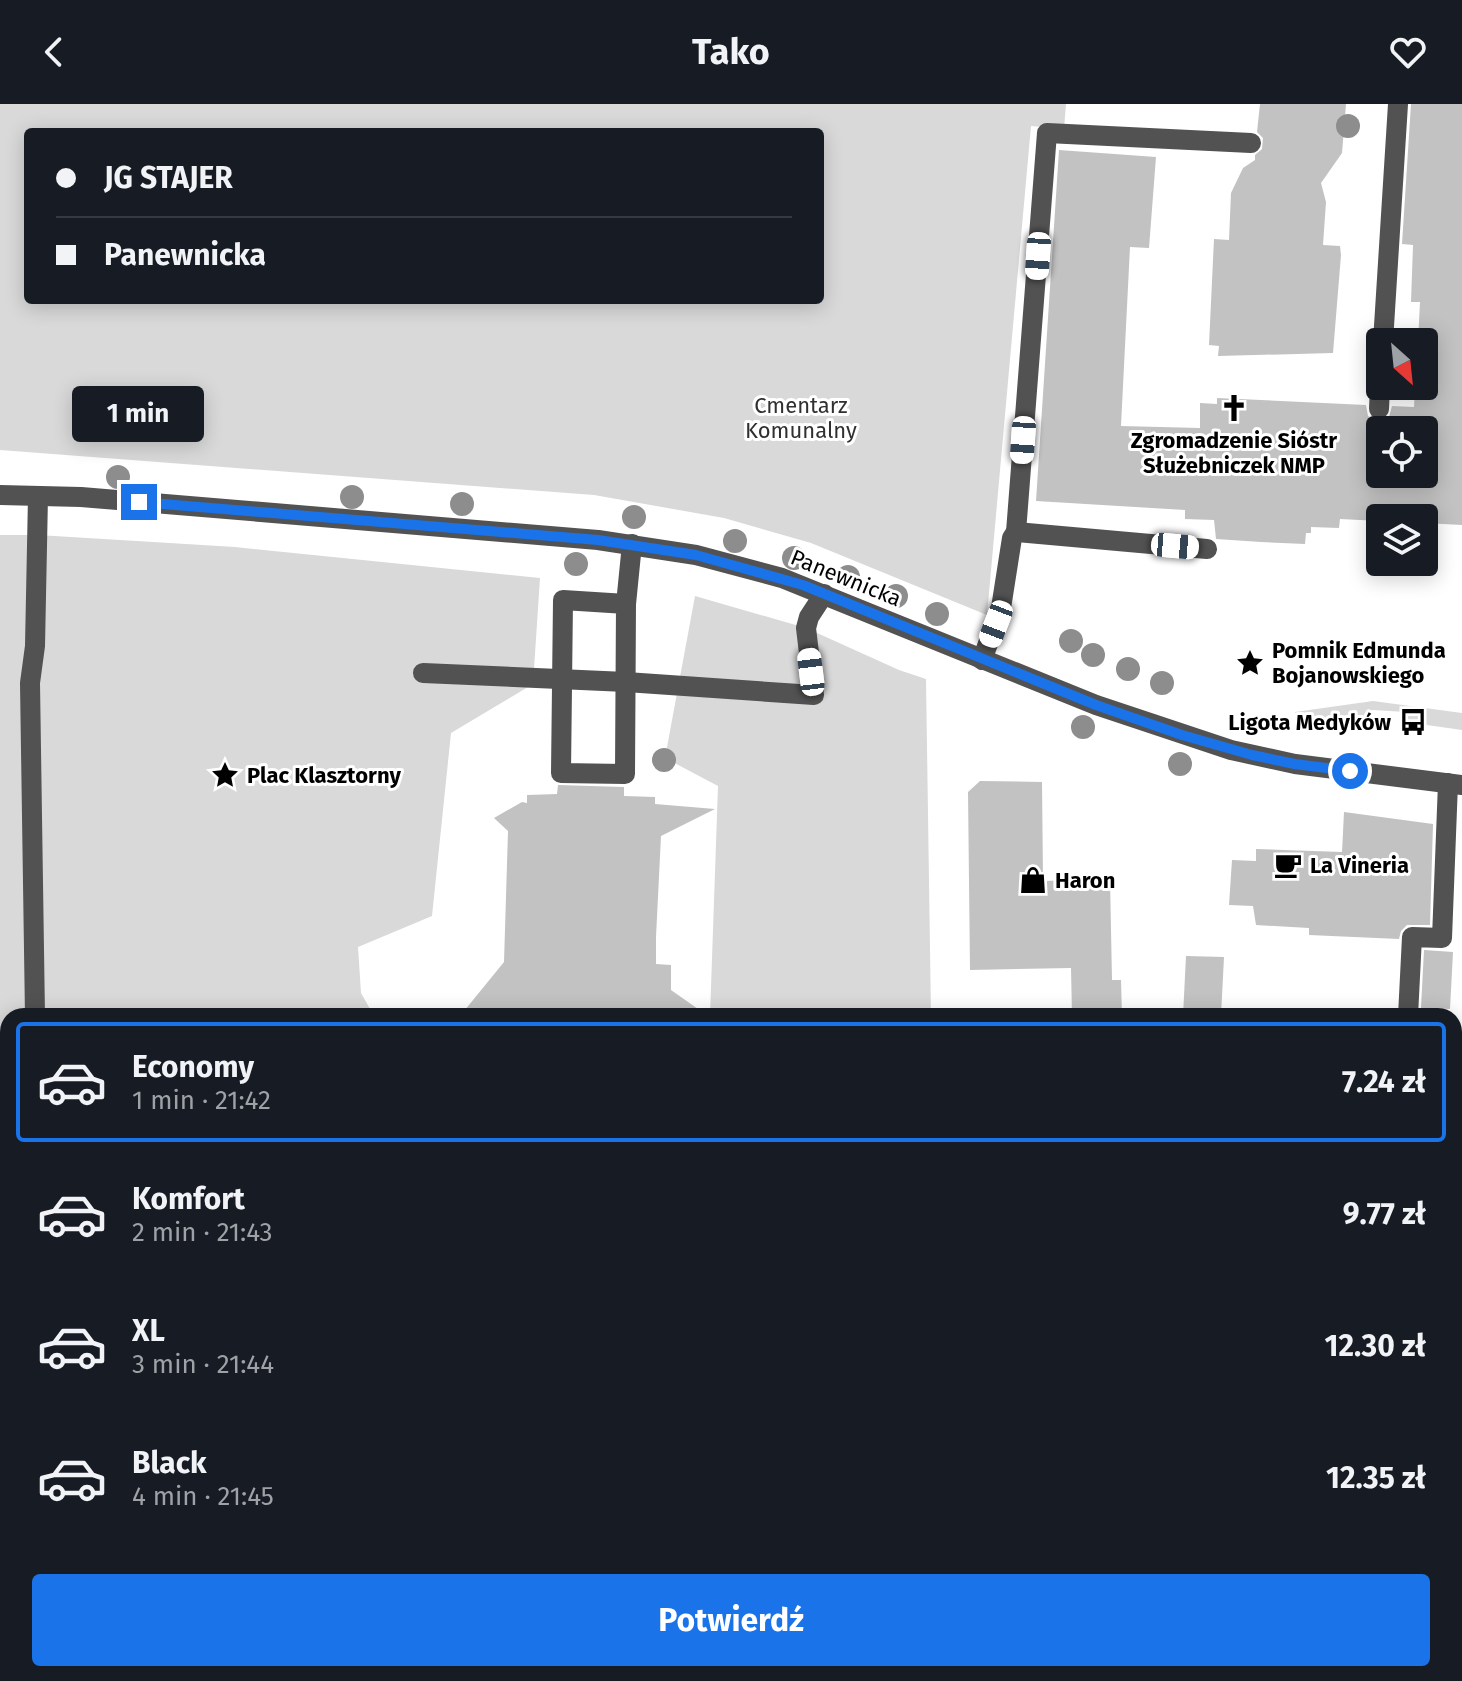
<!DOCTYPE html>
<html lang="pl">
<head>
<meta charset="utf-8">
<style>
	:root { --surface:#171b24; --page:#242831; --text:#f1f3f6; --muted:#9ea1a6; --line:#363941; --accent:#1a73e8 }
	body { margin:0; font-family:"Fira Sans",sans-serif; background:var(--page); color:var(--text); height:100vh; display:flex; flex-direction:column; font-size:30px; white-space:nowrap }
	* { box-sizing:border-box; margin:0 }
	p { font-size:26px; color:var(--muted) }
	.icon { flex:none; width:44px; height:44px; fill:none; stroke:currentColor; stroke-width:2; stroke-linecap:round; stroke-linejoin:round }
	.map { position:relative; flex:1; overflow:hidden }
	.sheet { position:absolute; left:0px; top:904px; width:1462px; height:674px; display:flex; flex-direction:column; background:var(--surface); border-radius:24px 24px 0 0; box-shadow:0 4px 20px #0003 }
	.sheet>* { flex:none }
	.top-card { position:absolute; left:24px; top:24px; width:800px; height:176px; border-radius:8px; box-shadow:0 4px 20px #0003; display:grid; align-content:center; height:176px; padding:0 32px; background:var(--surface) }
	.needle { width:52px; rotate:153deg }
	.fabs { position:absolute; left:1366px; top:224px; display:grid; gap:16px }
	.fabs a { display:grid; place-items:center; width:72px; height:72px; border-radius:8px; background:var(--surface); box-shadow:0 4px 20px #0003; font-size:40px }
	.end { position:absolute; width:36px; height:36px; margin:-18px; border:10px solid #1a73e8; background:#fff; box-shadow:0 0 0 4px #fff }
	.from { border-radius:50% }
	.bubble { position:absolute; height:56px; border-radius:8px; background:var(--surface); box-shadow:0 4px 20px #0003; font-size:26px; font-weight:700; line-height:56px; text-align:center }
	.car { position:absolute; width:24px; height:48px; margin:-24px -12px; border-radius:10px; box-shadow:0 0 6px 2px #0007; background:linear-gradient(#fff 24%,#345 0 40%,#fff 0 76%,#345 0 86%,#fff 0) }
	.top-card b { display:flex; align-items:center; gap:28px; height:76px; font-size:30px }
	.top-card b+b { border-top:2px solid var(--line) }
	.top-card i { width:20px; height:20px; background:var(--text) }
	ul { padding:14px 0 0; list-style:none }
	li { display:flex; align-items:center; gap:24px; height:120px; margin:0 16px 12px; padding:0 16px; border:4px solid transparent; border-radius:8px }
	li div { flex:1 }
	li b { display:block; font-size:30px }
	li em { font-style:normal; font-weight:700 }
	li.selected { border-color:var(--accent) }
	li>.icon { width:72px; height:72px; stroke-width:1.5 }
	.primary-button { display:flex; gap:16px; margin-top:auto; padding:16px 32px }
	.primary-button a { flex:1; height:92px; border-radius:8px; background:var(--accent); color:#fff; font-size:32px; font-weight:700; line-height:92px; text-align:center }
	header { display:flex; justify-content:space-between; align-items:center; height:104px; padding:0 32px; background:var(--surface); font-size:36px; font-weight:700 }
	.map>svg:first-child { display:block }
</style>
</head>
<body>
<header><svg class="icon" aria-label="back" viewBox="0 0 24 24"><path d="M15 5l-7 7 7 7"/></svg>Tako<svg class="icon" aria-label="heart" viewBox="0 0 24 24"><path d="M12 20l-8-8c-3-5 5-10 8-4 3-6 11-1 8 4z"/></svg></header>
<div class="map">
<svg width="1462" height="1577" viewBox="0 0 1462 1577">
	<rect width="100%" height="100%" fill="#fff"/>
	<g fill="#d9d9d9" fill-rule="evenodd">
		<path d="M 0,0 L 1066,0 L 1064,25 L 1031,22 L 987,511 L 811,439 L 724,414 L 594,391 L 0,346 ZM 28,28 L 820,28 L 820,196 L 28,196 Z"/>
		<path d="M 0,431 L 38,431 L 235,443 L 540,474 L 533,580 L 451,629 L 432,812 L 358,843 L 361,889 L 374,912 L 8,912 L 8,1570 L 110,1570 L 110,1577 L 0,1577 Z"/>
		<path d="M 695,492 L 806,524 L 899,566 L 926,575 L 931,912 L 710,912 L 718,682 L 665,654 Z"/>
		<path d="M 1373,597 L 1462,609 L 1462,626 L 1406,618 L 1406,608 L 1372,606 L 1370,615 L 1297,620 L 1295,608 Z"/>
		<path d="M 1454,1331 L 1462,1331 L 1462,1484 L 1454,1511 Z"/>
		<path d="M 676,1570 L 1437,1570 L 1435,1577 L 676,1577 Z"/>
	</g>
	<g fill="#c2c2c2" fill-rule="evenodd">
		<path d="M 1260,0 L 1346,0 L 1342,49 L 1321,79 L 1326,98 L 1323,141 L 1340,142 L 1341,151 L 1333,249 L 1218,252 L 1219,242 L 1209,241 L 1214,135 L 1229,136 L 1231,89 L 1243,64 L 1255,56 L 1255,51 L 1262,45 L 1263,34 L 1257,28 Z"/>
		<path d="M 1411,0 L 1462,0 L 1462,421 L 1424,419 L 1424,414 L 1380,414 L 1380,417 L 1340,415 L 1339,424 L 1311,423 L 1311,429 L 1306,429 L 1305,440 L 1261,438 L 1216,435 L 1214,416 L 1185,415 L 1185,406 L 1036,397 L 1059,46 L 1156,53 L 1149,144 L 1130,143 L 1121,322 L 1200,324 L 1200,299 L 1217,300 L 1217,294 L 1366,301 L 1368,312 L 1379,318 L 1389,313 L 1392,302 L 1414,303 L 1415,282 L 1424,282 L 1424,238 L 1418,238 L 1420,198 L 1411,198 L 1413,141 L 1402,140 ZM 1380,326 L 1424,326 L 1424,370 L 1380,370 Z"/>
		<path d="M 980,677 L 1042,678 L 1043,777 L 1110,775 L 1112,876 L 1121,876 L 1122,912 L 1072,912 L 1071,864 L 970,866 L 968,688 Z"/>
		<path d="M 558,681 L 624,683 L 624,692 L 655,693 L 655,700 L 715,705 L 661,732 L 656,833 L 656,860 L 671,861 L 671,886 L 708,912 L 460,912 L 504,858 L 508,727 L 494,714 L 522,698 L 527,699 L 527,691 L 557,690 Z"/>
		<path d="M 1344,708 L 1433,720 L 1430,821 L 1407,821 L 1401,827 L 1399,835 L 1309,831 L 1309,824 L 1256,821 L 1253,802 L 1229,801 L 1232,756 L 1256,757 L 1256,745 L 1342,748 Z"/>
		<path d="M 1424,846 L 1453,848 L 1450,905 L 1421,904 Z"/>
		<path d="M 1186,852 L 1224,853 L 1221,912 L 1183,912 Z"/>
	</g>
	<g fill="none" stroke-linecap="round" stroke-linejoin="round">
		<g stroke="#525252" stroke-width="20">
			<path d="M 1383,238 L 1398,0"/>
			<path d="M 1379,305 L 1380,282"/>
			<path d="M 0,391 L 81,393 L 598,436 L 696,451 L 782,474 L 1096,601 L 1231,646 L 1295,660 L 1462,681"/>
			<path d="M 1016,428 L 1047,29 L 1251,39"/>
			<path d="M 563,496 L 626,500 L 625,670 L 561,669 Z"/>
			<path d="M 626,500 L 632,440"/>
			<path d="M 982,556 L 1001,504 L 1012,434 L 1016,428 L 1207,445"/>
			<path d="M 423,569 L 626,578 L 814,591 L 806,524 L 809,513 L 824,490"/>
			<path d="M 35,912 L 30,579 L 35,542 L 38,392"/>
			<path d="M 1408,912 L 1412,833 L 1442,834 L 1448,679"/>
			<path d="M 1454,1218 L 1462,1218"/>
			<path d="M 26,1577 L 27,1570"/>
			<path d="M 630,1577 L 631,1570"/>
		</g>
	</g>
	<g fill="#8d8d8d">
		<circle cx="1348" cy="22" r="12"/>
		<circle cx="118" cy="373" r="12"/>
		<circle cx="352" cy="393" r="12"/>
		<circle cx="462" cy="400" r="12"/>
		<circle cx="634" cy="413" r="12"/>
		<circle cx="735" cy="437" r="12"/>
		<circle cx="794" cy="454" r="12"/>
		<circle cx="576" cy="460" r="12"/>
		<circle cx="848" cy="473" r="12"/>
		<circle cx="896" cy="492" r="12"/>
		<circle cx="937" cy="510" r="12"/>
		<circle cx="1071" cy="537" r="12"/>
		<circle cx="1093" cy="551" r="12"/>
		<circle cx="1128" cy="565" r="12"/>
		<circle cx="1162" cy="579" r="12"/>
		<circle cx="1083" cy="623" r="12"/>
		<circle cx="664" cy="656" r="12"/>
		<circle cx="1180" cy="660" r="12"/>
	</g>
	<g fill="none" stroke-linecap="round" stroke-linejoin="round">
		<path stroke="#1a73e8" stroke-width="10" d="M 139,398 L 598,436 L 696,451 L 803,481 L 1096,601 L 1182,631 L 1252,651 L 1295,660 L 1350,667"/>
	</g>
	<defs>
		<g id="church-bare" transform="scale(2.16)"><path d="M-1.2-6h2.4v3.5h3.3v2.4h-3.3V6h-2.4V-.1h-3.3v-2.4h3.3Z" fill="#000" stroke="#fff" stroke-width="2.5" paint-order="stroke"/></g>
		<g id="sight-bare" transform="scale(2.16)"><path d="M0-6L1.8-2.2L6-1.7L2.9 1.2L3.7 5.4L0 3.3L-3.7 5.4L-2.9 1.2L-6-1.7L-1.8-2.2Z" fill="#000" stroke="#fff" stroke-width="2.5" paint-order="stroke"/></g>
		<g id="bus-bare" transform="scale(2.16)"><path d="M-5-6H5V4H4V6H2V4H-2V6H-4V4H-5ZM-3.5-4V0h7V-4ZM-3.5 1.2v1.5H-2V1.2ZM2 1.2v1.5H3.5V1.2Z" fill="#000" stroke="#fff" stroke-width="2.5" paint-order="stroke"/></g>
		<g id="cafe-bare" transform="scale(2.16)"><path d="M-5.5-4.5H6V0H3Q3 3.5 0 3.5H-2.5Q-5.5 3.5-5.5 0ZM3-3.2v2h1.7v-2ZM-6 4.5H4V6H-6Z" fill="#000" stroke="#fff" stroke-width="2.5" paint-order="stroke"/></g>
		<g id="shop-bare" transform="scale(2.16)"><path d="M-5-2.5h2.3a2.7 3.5 0 0 1 5.4 0H5L5.5 6h-11ZM-1.5-2.5h3a1.5 2.3 0 0 0-3 0Z" fill="#000" stroke="#fff" stroke-width="2.5" paint-order="stroke"/></g>
	</defs>
	<g fill-rule="evenodd">
		<use href="#church-bare" x="1234" y="304"/>
		<use href="#sight-bare" x="1250" y="559"/>
		<use href="#bus-bare" x="1413" y="618"/>
		<use href="#sight-bare" x="225" y="671"/>
		<use href="#cafe-bare" x="1288" y="761"/>
		<use href="#shop-bare" x="1033" y="776"/>
	</g>
	<g text-anchor="middle" dominant-baseline="central" stroke-width="6" stroke-linejoin="round" paint-order="stroke">
		<g font-size="22" fill="#303030" stroke="#fff">
			<text x="801" y="301">Cmentarz<tspan x="801" dy="25">Komunalny</tspan></text>
		</g>
		<g font-size="22" font-weight="bold" fill="#000" stroke="#fff" text-anchor="start">
			<text x="1234" y="336" text-anchor="middle">Zgromadzenie Sióstr<tspan x="1234" dy="25">Służebniczek NMP</tspan></text>
			<text x="1272" y="546">Pomnik Edmunda<tspan x="1272" dy="25">Bojanowskiego</tspan></text>
			<text x="1391" y="618" text-anchor="end">Ligota Medyków</text>
			<text x="247" y="671">Plac Klasztorny</text>
			<text x="1310" y="761">La Vineria</text>
			<text x="1055" y="776">Haron</text>
		</g>
		<g font-size="22" fill="#000" stroke="#fff">
			<text transform="translate(846 474) rotate(22)">Panewnicka</text>
		</g>
	</g>
</svg>
<div class="fabs">
<a><svg class="needle" viewBox="-14 -14 28 28"><path d="M0-13l5 13h-10z" fill="#e53935"/><path d="M0 13l5-13h-10z" fill="#9ea1a6"/></svg></a>
<a><svg class="icon" aria-label="locate" viewBox="0 0 24 24"><circle cx="12" cy="12" r="6"/><path d="M12 2v4M12 18v4M2 12h4M18 12h4"/></svg></a>
<a><svg class="icon" aria-label="layers" viewBox="0 0 24 24"><path d="M12 4l9 5-9 5-9-5zM3 14l9 5 9-5"/></svg></a>
</div>
<i class="end from" style="left:1350px;top:667px"></i>
<i class="end" style="left:139px;top:398px"></i>
<div class="bubble" style="left:72px;top:282px;width:132px">1 min</div>
<i class="car" style="left:1038px;top:152px;rotate:184deg"></i>
<i class="car" style="left:1023px;top:336px;rotate:184deg"></i>
<i class="car" style="left:1175px;top:442px;rotate:95deg"></i>
<i class="car" style="left:996px;top:520px;rotate:201deg"></i>
<i class="car" style="left:811px;top:568px;rotate:353deg"></i>
<div class="top-card">
<b><i class="from"></i>JG STAJER</b>
<b><i></i>Panewnicka</b>
</div>
<section class="sheet">
<ul>
<li class="selected"><svg class="icon" aria-label="car" viewBox="0 0 24 24"><path d="M5 17H2v-5l4-1 3-4h7l3 4 3 1v5h-3M9 17h6M6 11h13"/><circle cx="7" cy="17" r="2"/><circle cx="17" cy="17" r="2"/></svg><div><b>Economy</b><p>1 min · 21:42</p></div><em>7.24 zł</em></li>
<li><svg class="icon" aria-label="car" viewBox="0 0 24 24"><path d="M5 17H2v-5l4-1 3-4h7l3 4 3 1v5h-3M9 17h6M6 11h13"/><circle cx="7" cy="17" r="2"/><circle cx="17" cy="17" r="2"/></svg><div><b>Komfort</b><p>2 min · 21:43</p></div><em>9.77 zł</em></li>
<li><svg class="icon" aria-label="car" viewBox="0 0 24 24"><path d="M5 17H2v-5l4-1 3-4h7l3 4 3 1v5h-3M9 17h6M6 11h13"/><circle cx="7" cy="17" r="2"/><circle cx="17" cy="17" r="2"/></svg><div><b>XL</b><p>3 min · 21:44</p></div><em>12.30 zł</em></li>
<li><svg class="icon" aria-label="car" viewBox="0 0 24 24"><path d="M5 17H2v-5l4-1 3-4h7l3 4 3 1v5h-3M9 17h6M6 11h13"/><circle cx="7" cy="17" r="2"/><circle cx="17" cy="17" r="2"/></svg><div><b>Black</b><p>4 min · 21:45</p></div><em>12.35 zł</em></li>
</ul>
<div class="primary-button"><a>Potwierdź</a></div>
</section>
</div>
</body>
</html>
